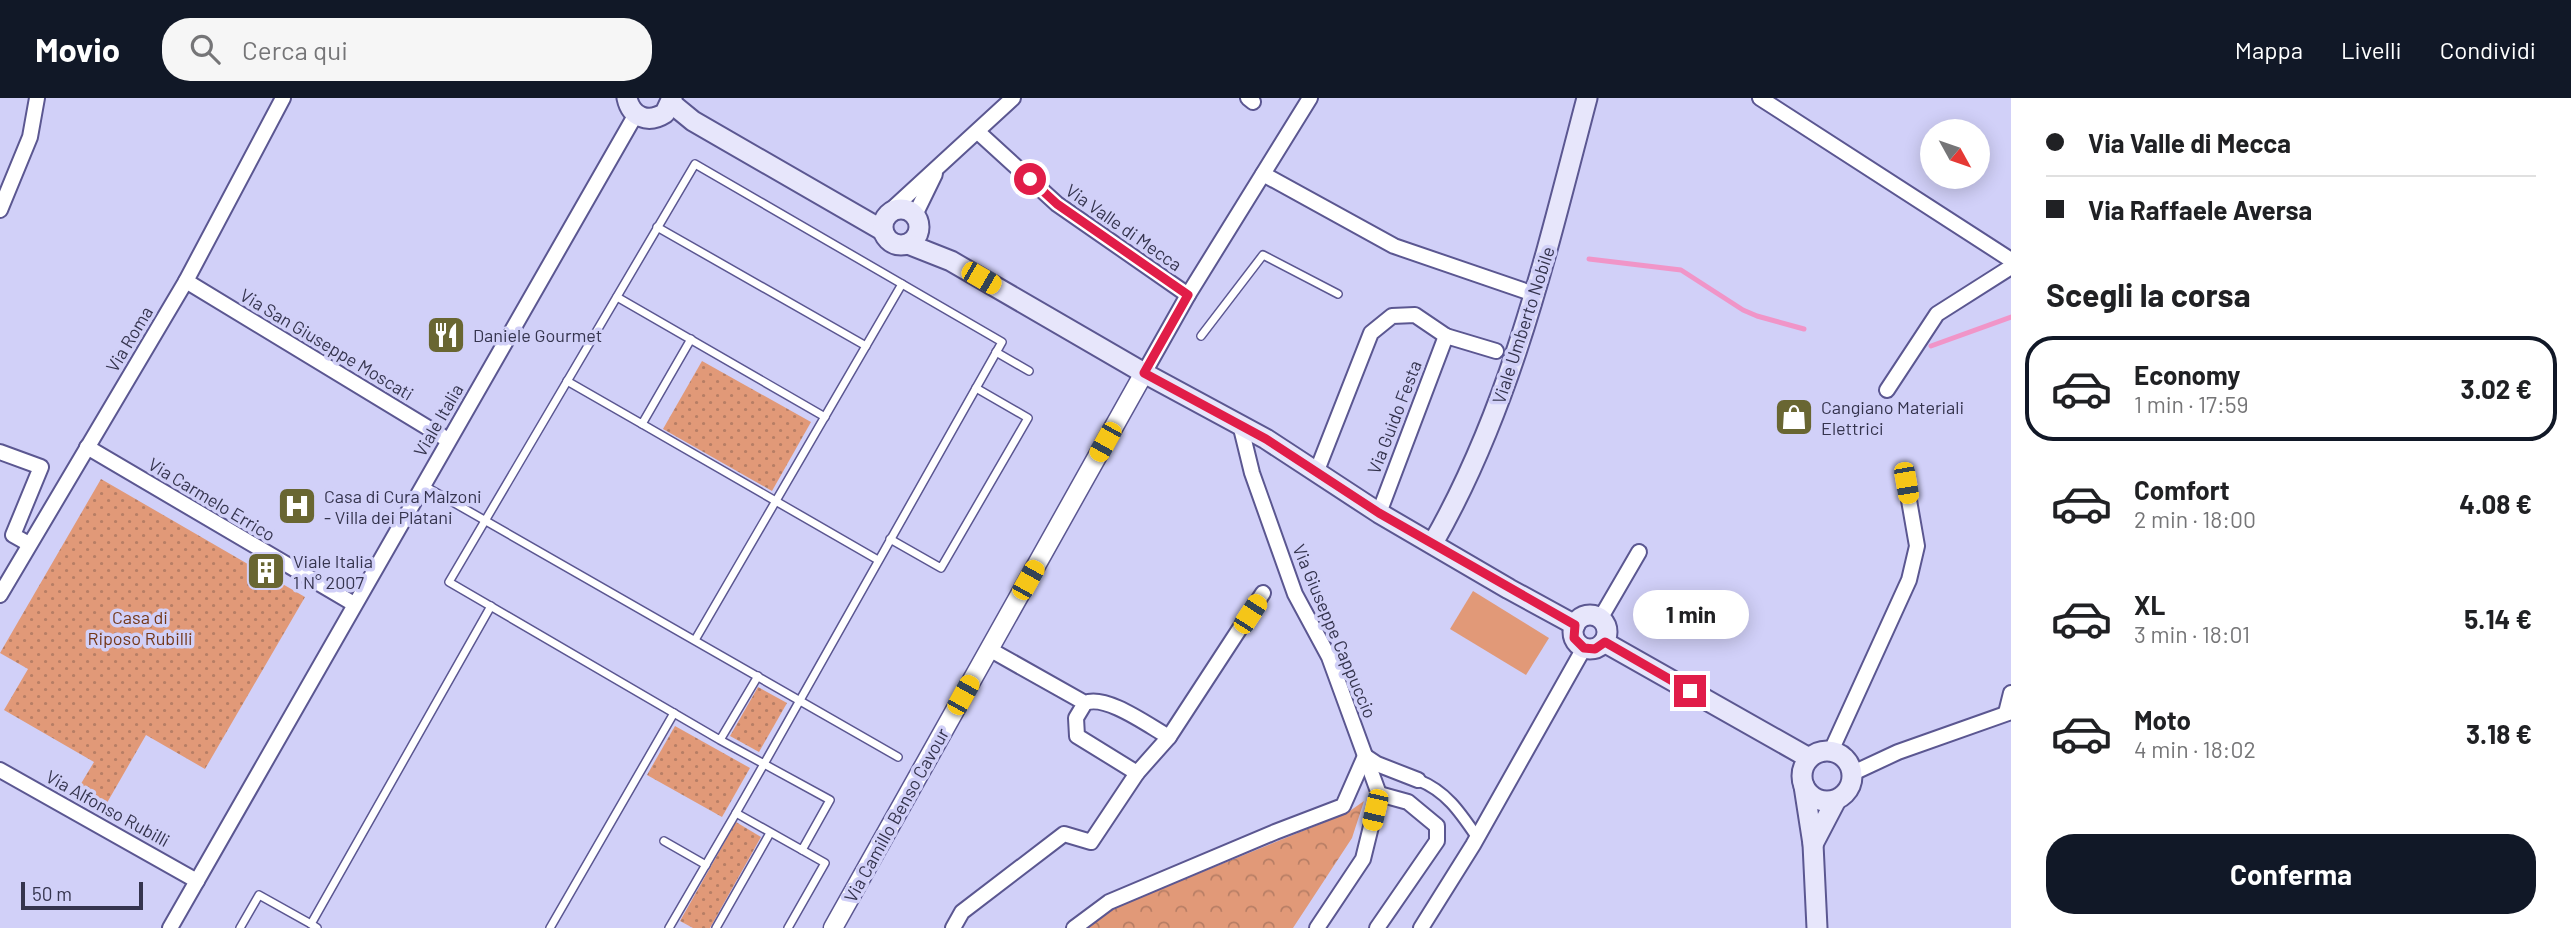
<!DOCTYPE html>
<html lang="it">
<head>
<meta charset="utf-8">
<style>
	:root { --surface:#fff; --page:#f6f6f6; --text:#202124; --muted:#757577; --line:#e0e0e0; --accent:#111827 }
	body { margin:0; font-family:Barlow,sans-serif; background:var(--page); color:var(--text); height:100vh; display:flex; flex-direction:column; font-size:26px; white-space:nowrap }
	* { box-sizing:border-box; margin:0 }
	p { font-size:23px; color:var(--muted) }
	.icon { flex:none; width:38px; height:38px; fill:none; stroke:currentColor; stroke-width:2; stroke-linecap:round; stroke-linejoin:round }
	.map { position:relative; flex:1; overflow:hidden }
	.side { display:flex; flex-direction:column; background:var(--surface); width:560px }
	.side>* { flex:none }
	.banner { display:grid; align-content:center; height:154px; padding:0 35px; background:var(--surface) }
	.needle { width:46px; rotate:130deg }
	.tools { position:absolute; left:1920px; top:21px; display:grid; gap:14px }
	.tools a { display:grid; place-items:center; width:70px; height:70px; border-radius:50%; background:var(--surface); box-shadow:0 4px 18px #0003; font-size:35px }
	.scale { position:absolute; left:21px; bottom:18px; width:122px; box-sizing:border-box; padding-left:7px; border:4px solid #35344e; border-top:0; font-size:19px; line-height:24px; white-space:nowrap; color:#35344e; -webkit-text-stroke:5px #d1d0f8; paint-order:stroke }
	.end { position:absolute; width:32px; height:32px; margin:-16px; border:9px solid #e11d48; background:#fff; box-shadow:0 0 0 4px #fff }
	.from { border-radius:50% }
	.bubble { position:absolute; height:49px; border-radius:24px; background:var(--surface); box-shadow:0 4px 18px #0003; font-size:23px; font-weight:700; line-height:49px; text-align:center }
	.car { position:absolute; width:21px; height:42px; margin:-21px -10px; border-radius:9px; box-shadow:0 0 5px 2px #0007; background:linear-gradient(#f5c518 24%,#345 0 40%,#f5c518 0 76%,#345 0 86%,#f5c518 0) }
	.banner b { display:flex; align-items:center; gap:24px; height:66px; font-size:26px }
	.banner b+b { border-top:2px solid var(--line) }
	.banner i { width:18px; height:18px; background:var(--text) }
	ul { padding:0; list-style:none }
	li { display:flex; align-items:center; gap:21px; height:105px; margin:0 14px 10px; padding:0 21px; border:4px solid transparent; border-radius:28px }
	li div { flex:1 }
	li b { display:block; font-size:26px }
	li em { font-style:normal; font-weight:700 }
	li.current { border-color:var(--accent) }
	li>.icon { width:63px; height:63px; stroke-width:1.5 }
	h2 { padding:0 35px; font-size:32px; line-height:84px }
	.primary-button { display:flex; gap:14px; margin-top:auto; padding:14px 35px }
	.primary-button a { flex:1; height:80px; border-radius:28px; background:var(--accent); color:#fff; font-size:28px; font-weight:700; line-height:80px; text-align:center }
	header { display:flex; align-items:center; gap:42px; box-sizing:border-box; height:98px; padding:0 35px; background:var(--accent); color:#fff }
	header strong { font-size:33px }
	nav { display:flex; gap:38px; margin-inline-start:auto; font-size:24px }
	.search { width:490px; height:63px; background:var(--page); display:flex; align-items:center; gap:18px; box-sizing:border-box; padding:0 24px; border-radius:28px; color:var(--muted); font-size:26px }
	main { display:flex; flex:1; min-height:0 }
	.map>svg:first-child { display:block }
</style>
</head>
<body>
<header>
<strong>Movio</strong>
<div class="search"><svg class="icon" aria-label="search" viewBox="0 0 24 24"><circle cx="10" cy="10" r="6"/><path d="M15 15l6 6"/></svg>Cerca qui</div>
<nav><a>Mappa</a><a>Livelli</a><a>Condividi</a></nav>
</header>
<main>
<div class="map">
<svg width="2011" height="830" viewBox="0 0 2011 830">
	<defs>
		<pattern id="grass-dots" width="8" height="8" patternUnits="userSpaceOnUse" patternTransform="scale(1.75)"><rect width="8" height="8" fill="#e19978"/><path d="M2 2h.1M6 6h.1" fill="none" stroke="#b77e65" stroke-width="1.8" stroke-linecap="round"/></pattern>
		<pattern id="forest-crowns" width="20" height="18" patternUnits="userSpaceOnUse" patternTransform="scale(1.75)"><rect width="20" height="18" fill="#e19978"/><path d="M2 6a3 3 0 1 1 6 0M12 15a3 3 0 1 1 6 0" fill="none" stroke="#b77e65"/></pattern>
	</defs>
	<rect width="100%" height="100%" fill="#d1d0f8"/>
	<g fill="url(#grass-dots)">
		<path d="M 702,263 L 811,324 L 772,393 L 663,331 Z"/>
		<path d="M 101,381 L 305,499 L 205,671 L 146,637 L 104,710 L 76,694 L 94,664 L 4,612 L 28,571 L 0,555 Z"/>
		<path d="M 758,589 L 787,605 L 759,654 L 730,638 Z"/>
		<path d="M 675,628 L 750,670 L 722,719 L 647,677 Z"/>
		<path d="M 736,724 L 761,739 L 710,830 L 693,830 L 680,823 Z"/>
	</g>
	<path fill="url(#forest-crowns)" d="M 1364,703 L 1352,740 L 1293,830 L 1086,830 L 1111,811 L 1347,715 Z"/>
	<path fill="#e19978" d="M 1473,493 L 1549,540 L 1526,577 L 1450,531 Z"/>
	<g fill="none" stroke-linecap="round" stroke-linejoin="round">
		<g stroke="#f095c8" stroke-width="5">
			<path d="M 1589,161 L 1681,172 L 1743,212 L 1757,218 L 1804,231"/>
			<path d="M 1931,248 L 2011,219"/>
		</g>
		<g stroke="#5b5791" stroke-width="10">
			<g id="service">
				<path d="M 657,129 L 866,248"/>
				<path d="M 617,199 L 825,319"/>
				<path d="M 1201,238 L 1263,157 L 1338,196"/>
				<path d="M 996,254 L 1029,273"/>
				<path d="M 567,283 L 642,326 L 691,241"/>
				<path d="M 642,326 L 878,462"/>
				<path d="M 423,387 L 898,659"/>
				<path d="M 890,441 L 941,470 L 1028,320 L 976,290"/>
				<path d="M 695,542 L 902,186"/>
				<path d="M 720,642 L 449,484 L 695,66 L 1002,244 L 764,666 L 720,642 L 758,578"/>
				<path d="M 764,666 L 830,702 L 802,752 L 736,715 Z"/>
				<path d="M 664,743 L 706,767"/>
				<path d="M 240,830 L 259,797 L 311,826"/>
				<path d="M 317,830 L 311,826 L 491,508"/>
				<path d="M 550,830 L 674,615"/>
				<path d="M 669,830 L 736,715"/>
				<path d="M 716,830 L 770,735"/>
				<path d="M 788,830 L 825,765 L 802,752"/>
			</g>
		</g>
		<g stroke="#5b5791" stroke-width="14">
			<path id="pedestrian" d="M 1418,682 C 1446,693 1460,714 1477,739"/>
		</g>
		<g stroke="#5b5791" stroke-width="18">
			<g id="minor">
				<path d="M 1248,0 L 1253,4"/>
				<path d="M 1760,0 L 2011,162"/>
				<path d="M 978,34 L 1057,106 L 1188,197"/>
				<path d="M 1263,76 L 1394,148 L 1534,196"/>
				<path d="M 0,112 L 30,39 L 37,0"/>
				<path d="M 890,113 L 1013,0"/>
				<path d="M 915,117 L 935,76"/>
				<path d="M 186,183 L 448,342"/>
				<path d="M 1144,275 L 1188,197 L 1310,0"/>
				<path d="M 1887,292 L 1937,216 L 2011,169"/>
				<path d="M 1240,326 L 1252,375 L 1295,496 L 1329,559 L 1379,696"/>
				<path d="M 87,349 L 354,506"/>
				<path d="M 0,354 L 41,369 L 13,437 L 29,446"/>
				<path d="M 1316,375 L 1371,235 L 1392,218 L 1415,217 L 1446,238"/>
				<path d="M 1379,415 L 1446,238 L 1496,253"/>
				<path d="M 0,497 L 186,183 L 283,0"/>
				<path d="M 1600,521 L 1639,454"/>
				<path d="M 989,551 L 1085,605 C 1106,596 1149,628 1169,639 L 1137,675 L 1077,638 L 1076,620 L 1085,605"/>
				<path d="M 2006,615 L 2011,595"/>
				<path d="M 1169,639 L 1263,495"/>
				<path d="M 1831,653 L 1909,482 L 1917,448 L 1906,385"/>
				<path d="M 1365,658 L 1377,666 L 1418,682"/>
				<path d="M 0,672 L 197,783"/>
				<path d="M 1853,675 L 1898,654 L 2011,614"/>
				<path d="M 170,830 L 636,16"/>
				<path d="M 953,830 L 962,814 L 1064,736 L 1091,744 L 1137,675"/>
				<path d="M 1074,830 L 1109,804 L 1275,734 L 1343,708 L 1365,658"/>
				<path d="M 1317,830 L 1363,761 L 1379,696"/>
				<path d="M 1377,830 L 1437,743 L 1437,728 L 1408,704 L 1379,696"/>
				<path d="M 1421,830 L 1473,747 L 1584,550"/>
			</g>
		</g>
		<g stroke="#5b5791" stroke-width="21">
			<path id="tertiary" d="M 833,830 L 1144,275"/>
		</g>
		<g stroke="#5b5791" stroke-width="23">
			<g id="secondary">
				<path d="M 627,0 C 631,19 648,26 665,15 L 672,0"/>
				<path d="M 671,5 L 693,23 L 882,132"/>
				<circle cx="901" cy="129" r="18"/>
				<path d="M 908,146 L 951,163 L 1144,275 L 1266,341 L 1379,415 L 1509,491 L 1575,527"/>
				<path d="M 1433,445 C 1512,307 1547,152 1587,0"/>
				<circle cx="1590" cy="534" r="17"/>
				<path d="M 1604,544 L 1809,660"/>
				<circle cx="1827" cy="678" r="25"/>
				<path d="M 1804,688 L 1813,746 L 1817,830"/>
				<path d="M 1813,746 L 1836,702"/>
			</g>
		</g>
		<use href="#service" stroke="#fff" stroke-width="7"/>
		<use href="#pedestrian" stroke="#fff" stroke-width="10"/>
		<use href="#minor" stroke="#fff" stroke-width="14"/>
		<use href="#tertiary" stroke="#fff" stroke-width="18"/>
		<use href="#secondary" stroke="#e7e6fb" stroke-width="19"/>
	</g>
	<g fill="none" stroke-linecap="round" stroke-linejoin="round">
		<path stroke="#e11d48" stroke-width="9" d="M 1030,81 L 1057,106 L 1188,197 L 1144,275 L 1266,341 L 1379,415 L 1575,527 L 1574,540 L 1584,550 L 1595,551 L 1605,544 L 1690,593"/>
	</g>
	<defs>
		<g id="restaurant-square" transform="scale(2.0125)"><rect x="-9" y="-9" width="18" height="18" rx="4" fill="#696632" stroke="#d1d0f8"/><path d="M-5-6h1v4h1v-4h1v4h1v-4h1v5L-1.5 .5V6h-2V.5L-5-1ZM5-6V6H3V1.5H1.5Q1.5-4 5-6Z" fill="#fff"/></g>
		<g id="shop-square" transform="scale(2.0125)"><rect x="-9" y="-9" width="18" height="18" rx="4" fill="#696632" stroke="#d1d0f8"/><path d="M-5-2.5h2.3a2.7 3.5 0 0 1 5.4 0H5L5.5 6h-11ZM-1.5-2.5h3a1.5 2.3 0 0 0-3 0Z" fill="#fff"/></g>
		<g id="hospital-square" transform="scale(2.0125)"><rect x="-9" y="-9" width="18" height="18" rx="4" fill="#696632" stroke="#d1d0f8"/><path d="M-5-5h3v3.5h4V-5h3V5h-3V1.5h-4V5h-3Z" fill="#fff"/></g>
		<g id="building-square" transform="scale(2.0125)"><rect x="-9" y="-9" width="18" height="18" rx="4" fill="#696632" stroke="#d1d0f8"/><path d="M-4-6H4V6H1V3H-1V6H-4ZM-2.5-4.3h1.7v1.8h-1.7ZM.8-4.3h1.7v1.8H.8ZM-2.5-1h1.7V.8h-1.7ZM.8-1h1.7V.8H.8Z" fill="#fff"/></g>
	</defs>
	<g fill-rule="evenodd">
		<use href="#restaurant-square" x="446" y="237"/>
		<use href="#shop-square" x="1794" y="319"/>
		<use href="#hospital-square" x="297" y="408"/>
		<use href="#building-square" x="266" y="473"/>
	</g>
	<g text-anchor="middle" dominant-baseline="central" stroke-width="7" stroke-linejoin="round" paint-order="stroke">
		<g font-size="18" fill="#35344e" stroke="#d1d0f8">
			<text transform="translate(1124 129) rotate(35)">Via Valle di Mecca</text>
			<text transform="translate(1523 227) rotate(-72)">Viale Umberto Nobile</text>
			<text transform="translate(129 241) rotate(-59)">Via Roma</text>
			<text transform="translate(327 246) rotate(31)">Via San Giuseppe Moscati</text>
			<text transform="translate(1394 319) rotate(-69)">Via Guido Festa</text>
			<text transform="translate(438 322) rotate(-60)">Viale Italia</text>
			<text transform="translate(212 401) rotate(31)">Via Carmelo Errico</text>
			<text transform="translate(1335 533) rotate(67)">Via Giuseppe Cappuccio</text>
			<text transform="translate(108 710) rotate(29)">Via Alfonso Rubilli</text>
			<text transform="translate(896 717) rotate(-61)">Via Camillo Benso Cavour</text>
		</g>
		<g font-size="18" fill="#35344e" stroke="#d1d0f8" text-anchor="start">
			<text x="473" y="237">Daniele Gourmet</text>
			<text x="1821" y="309">Cangiano Materiali<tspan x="1821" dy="21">Elettrici</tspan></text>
			<text x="324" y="398">Casa di Cura Malzoni<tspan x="324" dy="21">- Villa dei Platani</tspan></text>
			<text x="293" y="463">Viale Italia<tspan x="293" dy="21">1 N° 2007</tspan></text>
		</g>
		<g font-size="18" fill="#73381a" stroke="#d1d0f8">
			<text x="140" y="519">Casa di<tspan x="140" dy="21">Riposo Rubilli</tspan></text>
		</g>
	</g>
</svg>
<div class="tools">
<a><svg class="needle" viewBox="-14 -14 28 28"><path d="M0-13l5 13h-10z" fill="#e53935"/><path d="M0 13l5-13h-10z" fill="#757577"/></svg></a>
</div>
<div class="scale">50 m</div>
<i class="end from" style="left:1030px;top:81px"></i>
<i class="end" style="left:1690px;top:593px"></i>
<div class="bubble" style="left:1633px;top:492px;width:116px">1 min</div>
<i class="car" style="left:981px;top:180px;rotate:120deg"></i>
<i class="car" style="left:1105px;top:344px;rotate:209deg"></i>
<i class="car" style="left:1906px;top:385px;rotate:170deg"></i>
<i class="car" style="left:1028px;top:482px;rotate:29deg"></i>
<i class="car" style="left:1250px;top:516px;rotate:33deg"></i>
<i class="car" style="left:963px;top:597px;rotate:29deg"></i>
<i class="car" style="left:1375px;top:712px;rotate:193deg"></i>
</div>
<section class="side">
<div class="banner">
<b><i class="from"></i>Via Valle di Mecca</b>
<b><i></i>Via Raffaele Aversa</b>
</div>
<h2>Scegli la corsa</h2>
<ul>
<li class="current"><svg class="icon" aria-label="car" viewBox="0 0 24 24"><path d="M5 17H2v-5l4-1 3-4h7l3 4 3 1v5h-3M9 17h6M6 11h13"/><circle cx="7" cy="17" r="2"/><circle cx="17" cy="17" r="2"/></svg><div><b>Economy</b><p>1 min · 17:59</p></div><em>3.02 €</em></li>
<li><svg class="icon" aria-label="car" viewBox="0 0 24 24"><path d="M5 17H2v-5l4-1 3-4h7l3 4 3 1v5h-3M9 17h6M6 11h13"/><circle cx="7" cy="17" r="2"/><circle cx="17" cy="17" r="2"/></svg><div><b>Comfort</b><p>2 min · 18:00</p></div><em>4.08 €</em></li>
<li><svg class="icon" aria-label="car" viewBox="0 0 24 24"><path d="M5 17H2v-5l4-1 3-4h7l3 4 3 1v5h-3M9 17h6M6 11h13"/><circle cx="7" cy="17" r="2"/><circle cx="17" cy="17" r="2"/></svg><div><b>XL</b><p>3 min · 18:01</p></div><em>5.14 €</em></li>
<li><svg class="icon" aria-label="car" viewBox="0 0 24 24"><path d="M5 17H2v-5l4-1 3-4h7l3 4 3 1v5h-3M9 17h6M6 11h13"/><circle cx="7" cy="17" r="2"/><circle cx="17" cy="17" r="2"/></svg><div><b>Moto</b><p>4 min · 18:02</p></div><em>3.18 €</em></li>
</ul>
<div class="primary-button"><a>Conferma</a></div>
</section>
</main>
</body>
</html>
